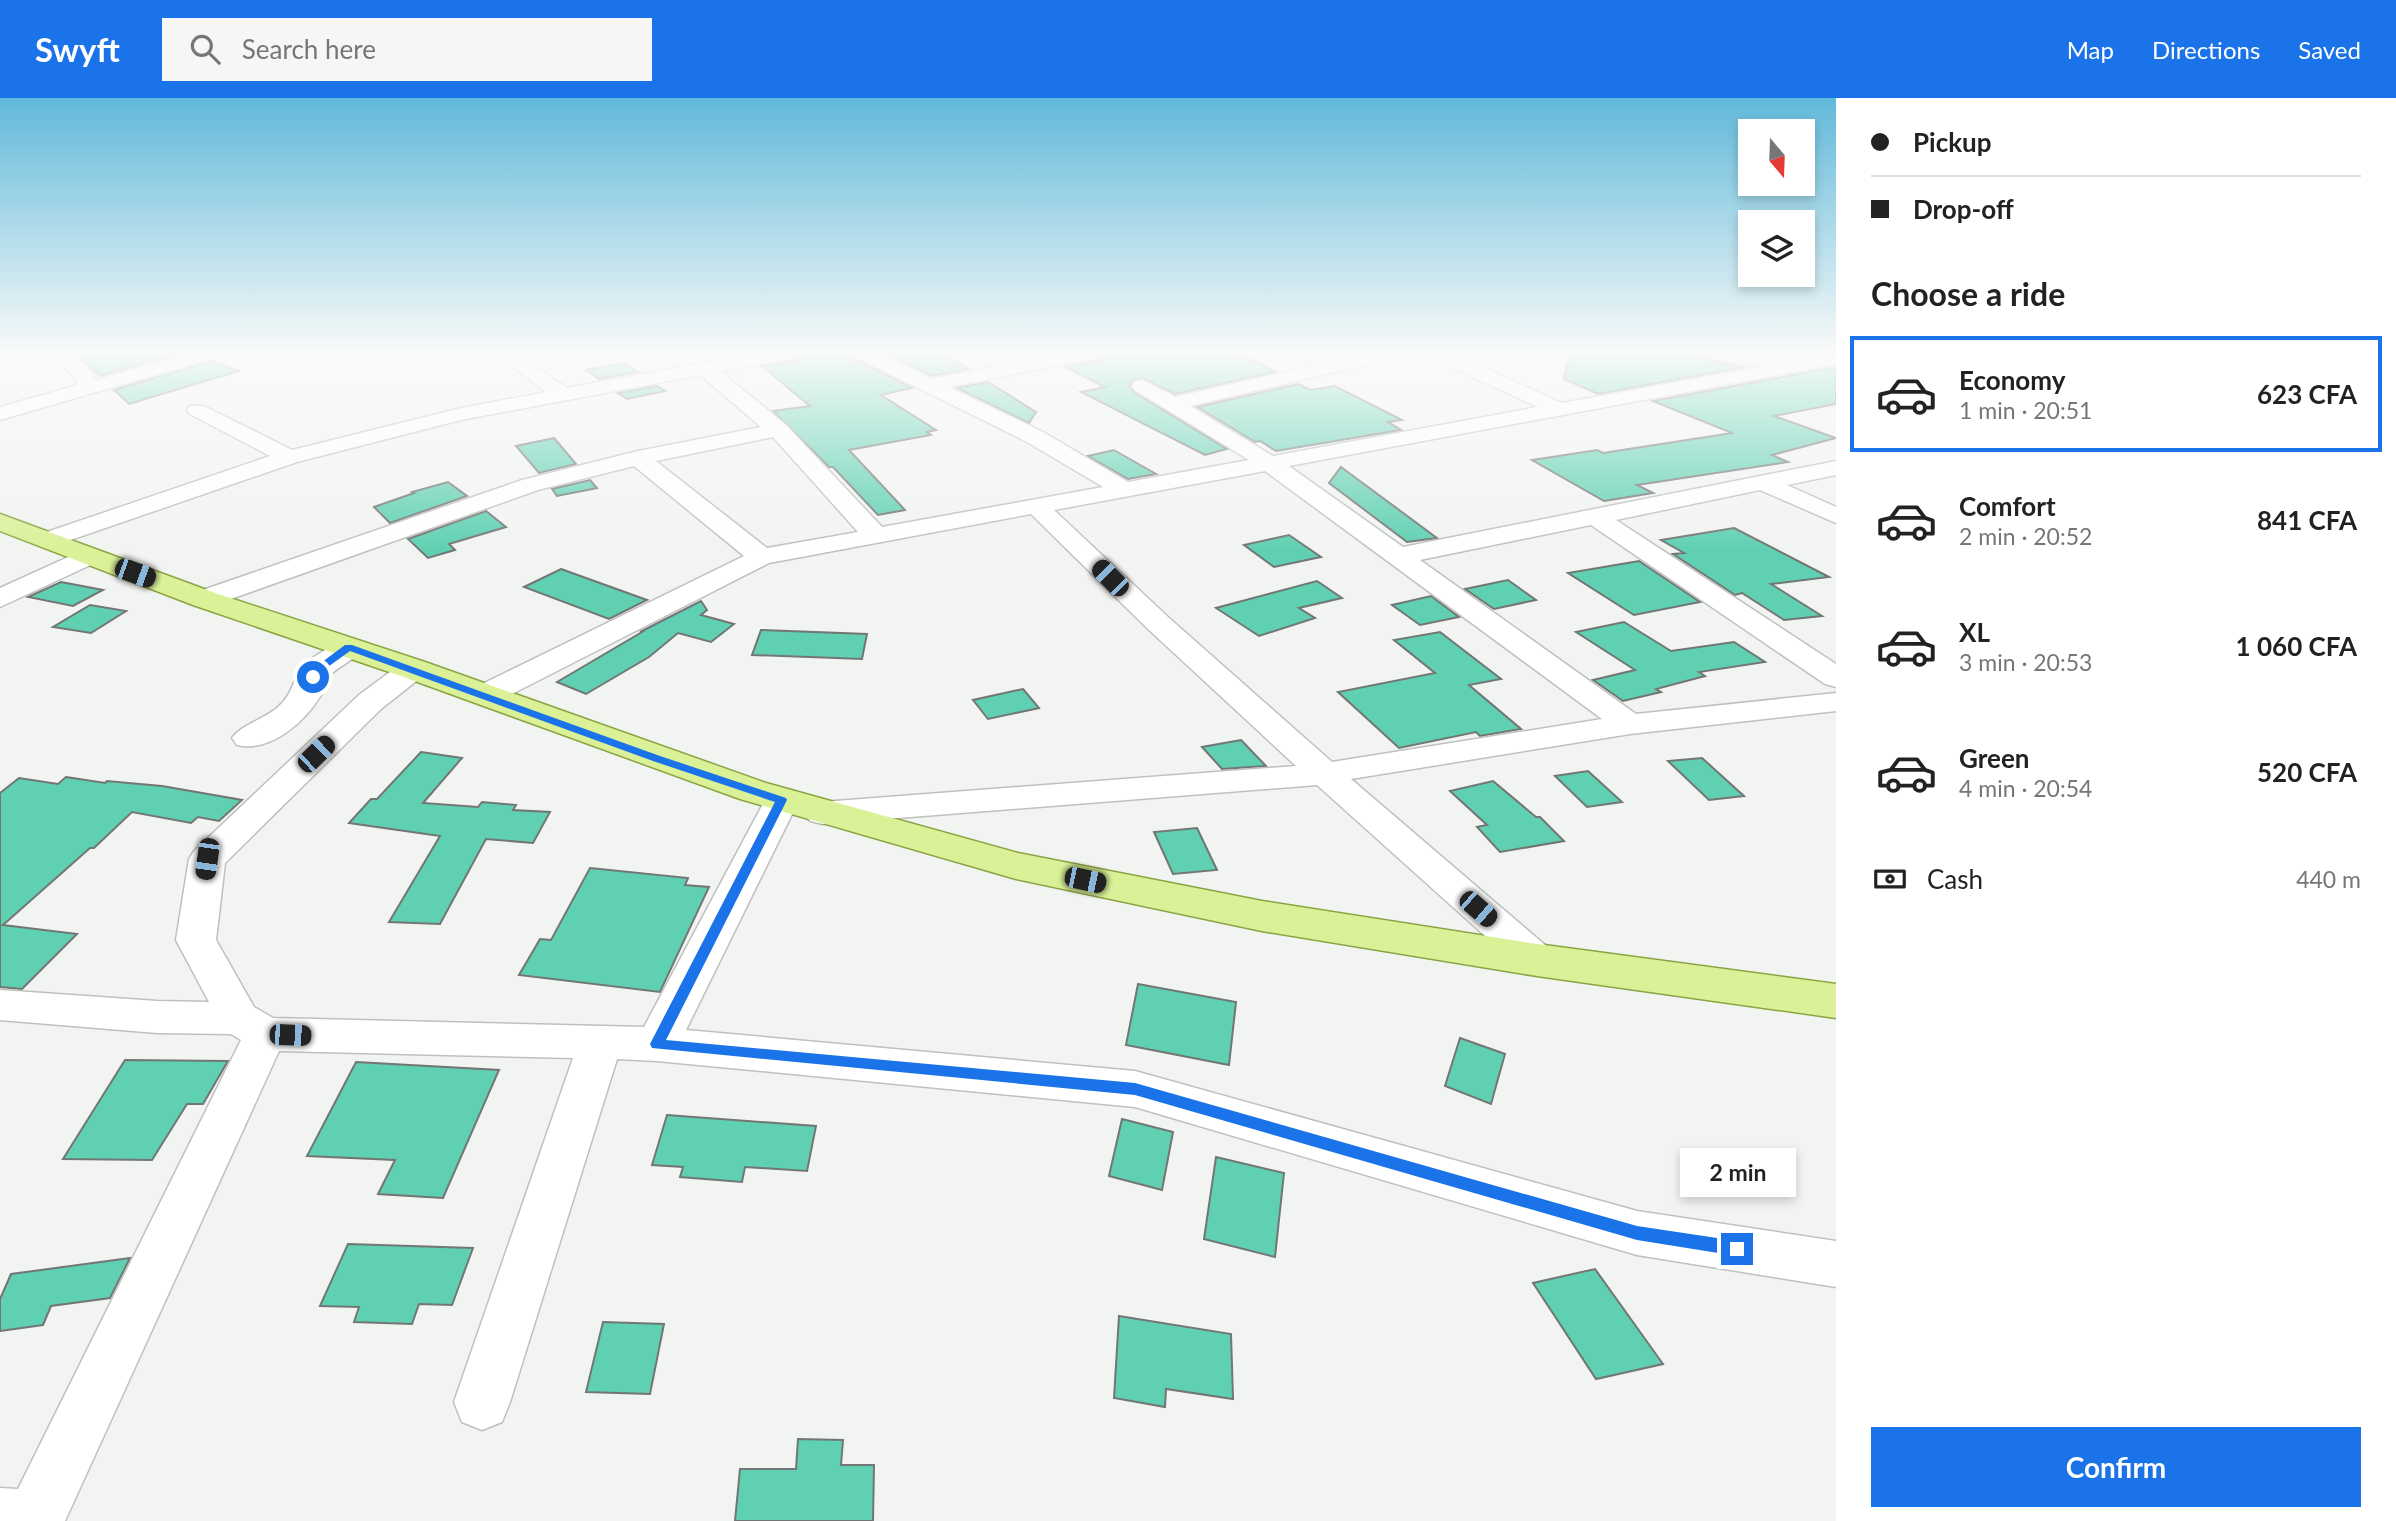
<!DOCTYPE html>
<html lang="en">
<head>
<meta charset="utf-8">
<style>
	:root { --surface:#fff; --page:#f6f6f6; --text:#222; --muted:#767676; --line:#e0e0e0; --accent:#1a73e8 }
	body { margin:0; font-family:Lato,sans-serif; background:var(--page); color:var(--text); height:100vh; display:flex; flex-direction:column; font-size:26px; white-space:nowrap }
	* { box-sizing:border-box; margin:0 }
	p { font-size:23px; color:var(--muted) }
	.icon { flex:none; width:38px; height:38px; fill:none; stroke:currentColor; stroke-width:2; stroke-linecap:round; stroke-linejoin:round }
	.map { position:relative; flex:1; overflow:hidden }
	.details { display:flex; flex-direction:column; background:var(--surface); width:560px }
	.details>* { flex:none }
	.top-card { display:grid; align-content:center; height:154px; padding:0 35px; background:var(--surface) }
	.needle { width:46px; rotate:161deg }
	.fabs { position:absolute; left:1738px; top:21px; display:grid; gap:14px }
	.fabs a { display:grid; place-items:center; width:77px; height:77px; border-radius:0px; background:var(--surface); box-shadow:0 4px 10px #0003; font-size:35px }
	.end { position:absolute; width:32px; height:32px; margin:-16px; border:9px solid #1a73e8; background:#fff; box-shadow:0 0 0 4px #fff }
	.from { border-radius:50% }
	.bubble { position:absolute; height:49px; border-radius:0px; background:var(--surface); box-shadow:0 4px 10px #0003; font-size:23px; font-weight:700; line-height:49px; text-align:center }
	.car { position:absolute; width:21px; height:42px; margin:-21px -10px; border-radius:9px; box-shadow:0 0 5px 2px #0007; background:linear-gradient(#222 24%,#8ab4d8 0 40%,#222 0 76%,#8ab4d8 0 86%,#222 0) }
	.top-card b { display:flex; align-items:center; gap:24px; height:66px; font-size:26px }
	.top-card b+b { border-top:2px solid var(--line) }
	.top-card i { width:18px; height:18px; background:var(--text) }
	ul { padding:0; list-style:none }
	li { display:flex; align-items:center; gap:21px; height:116px; margin:0 14px 10px; padding:0 21px; border:4px solid transparent; border-radius:0px }
	li div { flex:1 }
	li b { display:block; font-size:26px }
	li em { font-style:normal; font-weight:700 }
	li.current { border-color:var(--accent) }
	li>.icon { width:63px; height:63px; stroke-width:1.5 }
	h2 { padding:0 35px; font-size:32px; line-height:84px }
	.pay { display:flex; align-items:center; gap:18px; height:77px; padding:0 35px; font-size:26px }
	.pay p { margin-inline-start:auto }
	.cta { display:flex; gap:14px; margin-top:auto; padding:14px 35px }
	.cta a { flex:1; height:80px; border-radius:0px; background:var(--accent); color:#fff; font-size:28px; font-weight:700; line-height:80px; text-align:center }
	header { display:flex; align-items:center; gap:42px; box-sizing:border-box; height:98px; padding:0 35px; background:var(--accent); color:#fff }
	header strong { font-size:33px }
	nav { display:flex; gap:38px; margin-inline-start:auto; font-size:24px }
	.search { width:490px; height:63px; background:var(--page); display:flex; align-items:center; gap:18px; box-sizing:border-box; padding:0 24px; border-radius:0px; color:var(--muted); font-size:26px }
	main { display:flex; flex:1; min-height:0 }
	.map>svg:first-child { display:block }
</style>
</head>
<body>
<header>
<strong>Swyft</strong>
<div class="search"><svg class="icon" aria-label="search" viewBox="0 0 24 24"><circle cx="10" cy="10" r="6"/><path d="M15 15l6 6"/></svg>Search here</div>
<nav><a>Map</a><a>Directions</a><a>Saved</a></nav>
</header>
<main>
<div class="map">
<svg width="1836" height="1423" viewBox="0 0 1836 1423">
	<rect width="100%" height="100%" fill="#f2f4f2"/>
	<g fill="#5fd0b2" stroke="#727674" stroke-width="2">
		<path d="M 75,255 L 178,255 L 178,256 L 100,278 Z"/>
		<path d="M 799,255 L 851,255 L 855,261 L 912,290 L 881,297 L 936,332 L 927,334 L 931,337 L 849,352 L 905,412 L 878,417 L 833,369 L 829,369 L 773,313 L 810,308 L 762,268 L 795,262 Z"/>
		<path d="M 883,255 L 942,255 L 968,271 L 932,278 Z"/>
		<path d="M 1103,255 L 1240,255 L 1275,274 L 1175,296 L 1143,280 L 1133,282 L 1129,288 L 1134,294 L 1227,351 L 1205,357 L 1081,294 L 1105,289 L 1065,269 L 1099,262 Z"/>
		<path d="M 1569,255 L 1683,255 L 1745,269 L 1598,296 L 1564,281 Z"/>
		<path d="M 211,263 L 239,273 L 129,306 L 114,292 Z"/>
		<path d="M 625,265 L 638,274 L 599,281 L 586,272 Z"/>
		<path d="M 1836,269 L 1836,306 L 1774,318 L 1836,340 L 1772,357 L 1788,364 L 1637,387 L 1653,395 L 1604,403 L 1532,362 L 1597,352 L 1603,355 L 1732,335 L 1653,303 Z"/>
		<path d="M 988,284 L 1036,314 L 1029,325 L 957,290 Z"/>
		<path d="M 1298,286 L 1311,292 L 1335,288 L 1402,322 L 1388,324 L 1401,332 L 1276,353 L 1260,343 L 1255,344 L 1197,309 Z"/>
		<path d="M 657,288 L 665,293 L 627,301 L 618,295 Z"/>
		<path d="M 554,340 L 576,366 L 539,375 L 516,348 Z"/>
		<path d="M 1114,352 L 1156,376 L 1128,381 L 1088,358 Z"/>
		<path d="M 1341,369 L 1437,440 L 1407,444 L 1329,385 Z"/>
		<path d="M 590,382 L 597,390 L 557,398 L 552,391 Z"/>
		<path d="M 448,384 L 467,398 L 390,425 L 374,409 L 414,395 L 412,394 Z"/>
		<path d="M 486,413 L 506,429 L 449,446 L 455,452 L 428,460 L 408,441 Z"/>
		<path d="M 1734,430 L 1829,479 L 1771,486 L 1822,518 L 1784,522 L 1742,495 L 1735,497 L 1673,456 L 1684,455 L 1661,442 Z"/>
		<path d="M 1289,437 L 1321,459 L 1274,469 L 1244,447 Z"/>
		<path d="M 1639,463 L 1700,504 L 1634,517 L 1568,475 Z"/>
		<path d="M 561,471 L 647,502 L 609,521 L 524,489 Z"/>
		<path d="M 1508,482 L 1536,502 L 1494,511 L 1465,491 Z"/>
		<path d="M 1317,483 L 1342,500 L 1299,510 L 1315,520 L 1259,538 L 1216,510 Z"/>
		<path d="M 61,484 L 103,492 L 73,508 L 28,499 Z"/>
		<path d="M 1431,498 L 1459,519 L 1420,527 L 1392,507 Z"/>
		<path d="M 701,503 L 707,512 L 701,517 L 734,526 L 711,544 L 678,535 L 649,559 L 586,596 L 557,584 L 642,534 L 640,534 Z"/>
		<path d="M 90,507 L 126,513 L 91,535 L 53,529 Z"/>
		<path d="M 1624,524 L 1671,553 L 1734,544 L 1765,564 L 1699,574 L 1705,578 L 1656,591 L 1661,594 L 1623,603 L 1593,582 L 1635,572 L 1576,534 Z"/>
		<path d="M 761,532 L 867,536 L 862,561 L 752,557 Z"/>
		<path d="M 1440,534 L 1501,581 L 1469,587 L 1521,631 L 1480,638 L 1476,634 L 1399,650 L 1338,594 L 1435,575 L 1394,542 Z"/>
		<path d="M 1023,591 L 1039,610 L 988,621 L 973,602 Z"/>
		<path d="M 1241,642 L 1266,668 L 1222,671 L 1202,649 Z"/>
		<path d="M 421,654 L 462,660 L 423,705 L 478,709 L 482,704 L 516,707 L 513,712 L 550,714 L 533,745 L 486,741 L 440,826 L 389,824 L 440,738 L 349,725 L 371,701 L 377,701 Z"/>
		<path d="M 1702,660 L 1744,698 L 1709,702 L 1668,663 Z"/>
		<path d="M 1588,673 L 1622,704 L 1587,709 L 1555,678 Z"/>
		<path d="M 66,679 L 105,685 L 107,683 L 162,688 L 242,702 L 219,723 L 198,719 L 191,725 L 132,714 L 94,750 L 90,750 L 3,827 L 77,836 L 22,891 L 0,889 L 0,695 L 19,680 L 58,686 Z"/>
		<path d="M 1493,683 L 1536,719 L 1540,719 L 1564,743 L 1500,754 L 1477,729 L 1487,727 L 1450,693 Z"/>
		<path d="M 1197,730 L 1217,772 L 1173,776 L 1154,734 Z"/>
		<path d="M 590,770 L 688,780 L 685,787 L 709,789 L 660,894 L 519,877 L 540,841 L 551,842 Z"/>
		<path d="M 1138,886 L 1236,904 L 1229,967 L 1126,947 Z"/>
		<path d="M 1460,940 L 1505,956 L 1491,1006 L 1445,988 Z"/>
		<path d="M 125,962 L 228,963 L 203,1006 L 187,1006 L 152,1062 L 63,1061 Z"/>
		<path d="M 356,964 L 499,972 L 443,1100 L 378,1096 L 395,1062 L 307,1058 Z"/>
		<path d="M 667,1017 L 816,1028 L 807,1073 L 745,1069 L 742,1084 L 680,1079 L 683,1069 L 652,1067 Z"/>
		<path d="M 1122,1021 L 1173,1034 L 1162,1092 L 1109,1078 Z"/>
		<path d="M 1216,1059 L 1284,1075 L 1275,1159 L 1204,1141 Z"/>
		<path d="M 348,1146 L 473,1150 L 452,1207 L 419,1206 L 412,1226 L 354,1224 L 359,1209 L 320,1208 Z"/>
		<path d="M 130,1160 L 110,1200 L 51,1208 L 43,1227 L 0,1233 L 0,1201 L 11,1176 Z"/>
		<path d="M 1595,1171 L 1663,1266 L 1596,1281 L 1533,1185 Z"/>
		<path d="M 1119,1218 L 1231,1236 L 1233,1301 L 1166,1291 L 1165,1309 L 1114,1300 Z"/>
		<path d="M 603,1224 L 664,1226 L 650,1296 L 586,1294 Z"/>
		<path d="M 798,1341 L 843,1342 L 841,1367 L 874,1367 L 873,1423 L 735,1423 L 740,1371 L 796,1371 Z"/>
	</g>
	<g fill="none" stroke-linecap="round" stroke-linejoin="round">
		<g stroke="#bec1be" stroke-width="3">
			<g id="minor">
				<path d="M 48,255 C 73,255 83,259 96,282 L 191,255 L 219,255 L 217,259 L 0,322 L 0,309 L 78,287 L 73,277 Z"/>
				<path d="M 494,255 L 515,255 L 567,290 L 758,255 L 796,255 L 794,259 L 787,261 L 720,273 L 786,327 L 882,429 L 1103,389 L 1027,344 L 856,259 L 854,255 L 877,255 L 932,281 L 1064,255 L 1100,255 L 1098,259 L 1091,261 L 949,289 L 1043,334 L 1128,384 L 1249,362 L 1135,292 L 1132,288 L 1135,284 L 1142,282 L 1175,299 L 1370,255 L 1402,255 L 1400,259 L 1190,308 L 1273,358 L 1538,309 L 1429,259 L 1427,255 L 1451,255 L 1562,305 L 1836,255 L 1836,266 L 1289,368 L 1403,449 L 1836,363 L 1836,377 L 1787,387 L 1836,409 L 1836,425 L 1760,392 L 1616,422 L 1836,566 L 1836,589 L 1825,586 L 1591,427 L 1420,462 L 1636,616 L 1836,595 L 1836,613 L 1630,636 L 1351,681 L 1551,852 L 1557,862 L 1551,872 L 1537,876 L 1523,872 L 1317,687 L 822,726 L 810,723 L 804,715 L 810,707 L 822,704 L 1296,668 L 1148,531 L 1031,416 L 769,465 L 496,604 L 485,606 L 474,604 L 470,597 L 474,590 L 744,458 L 634,368 L 538,392 L 214,507 L 204,509 L 194,507 L 190,501 L 194,495 L 522,382 L 638,353 L 761,329 L 700,277 L 461,322 L 297,364 L 56,447 L 47,450 L 38,447 L 34,442 L 38,437 L 270,358 L 190,316 L 187,312 L 190,308 L 204,308 L 292,352 L 461,310 L 546,294 ZM 773,339 L 858,434 L 767,450 L 656,363 ZM 1265,373 L 1602,621 L 1332,664 L 1168,519 L 1054,412 Z"/>
				<path d="M 88,450 L 97,452 L 101,458 L 97,464 L 0,509 L 0,490 Z"/>
				<path d="M 349,541 L 359,544 L 364,550 C 355,562 340,567 330,577 C 325,582 324,591 321,597 C 305,624 270,655 237,647 L 232,640 C 241,627 264,621 277,610 C 290,599 292,588 299,573 C 305,562 337,544 349,541 Z"/>
				<path d="M 413,562 L 424,565 L 428,571 L 424,577 L 381,611 L 225,765 L 216,842 L 254,909 L 273,920 L 644,929 L 765,702 L 770,695 L 782,691 L 794,695 L 799,702 L 686,932 L 1135,973 L 1637,1113 L 1836,1143 L 1836,1189 L 1637,1157 L 1135,1009 L 657,963 L 617,961 L 510,1304 L 502,1324 L 482,1332 L 462,1324 L 454,1304 L 573,960 L 279,953 L 65,1423 L 0,1423 L 0,1390 L 18,1391 L 241,942 L 231,936 L 157,935 L 0,922 L 0,892 L 157,903 L 209,904 L 176,842 L 189,761 L 194,753 L 359,597 L 402,565 Z"/>
			</g>
		</g>
		<g stroke="#8ba443" stroke-width="3">
			<path id="major" d="M 0,416 L 215,495 L 425,564 L 766,685 L 1018,755 L 1262,803 L 1537,846 L 1836,886 L 1836,920 L 1537,878 L 1262,833 L 1016,781 L 740,701 L 401,578 L 193,507 L 0,433 Z"/>
		</g>
		<use href="#minor" fill="#fff" fill-rule="evenodd"/>
		<use href="#major" fill="#daf198" fill-rule="evenodd"/>
	</g>
	<linearGradient id="sky" x2="0" y2="1"><stop stop-color="#61b9da"/><stop offset="0.56" stop-color="#f9faf9"/><stop offset="1" stop-color="#f9faf9" stop-opacity="0"/></linearGradient>
	<rect width="1836" height="454" fill="url(#sky)"/>
	<path fill="#1a73e8" d="M 345,547 L 352,547 L 660,658 L 786,700 L 787,702 L 666,942 L 1135,985 L 1637,1128 L 1737,1143 L 1742,1145 L 1745,1151 L 1742,1156 L 1737,1158 L 1637,1142 L 1135,997 L 652,950 L 650,946 L 775,704 L 653,663 L 350,553 L 318,576 L 317,581 L 310,581 L 310,573 Z"/>
</svg>
<div class="fabs">
<a><svg class="needle" viewBox="-14 -14 28 28"><path d="M0-13l5 13h-10z" fill="#e53935"/><path d="M0 13l5-13h-10z" fill="#767676"/></svg></a>
<a><svg class="icon" aria-label="layers" viewBox="0 0 24 24"><path d="M12 4l9 5-9 5-9-5zM3 14l9 5 9-5"/></svg></a>
</div>
<i class="end from" style="left:313px;top:579px"></i>
<i class="end" style="left:1737px;top:1151px"></i>
<div class="bubble" style="left:1680px;top:1050px;width:116px">2 min</div>
<i class="car" style="left:135px;top:475px;rotate:110deg"></i>
<i class="car" style="left:1110px;top:480px;rotate:315deg"></i>
<i class="car" style="left:316px;top:656px;rotate:46deg"></i>
<i class="car" style="left:207px;top:761px;rotate:188deg"></i>
<i class="car" style="left:1085px;top:782px;rotate:102deg"></i>
<i class="car" style="left:1478px;top:811px;rotate:131deg"></i>
<i class="car" style="left:290px;top:937px;rotate:92deg"></i>
</div>
<section class="details">
<div class="top-card">
<b><i class="from"></i>Pickup</b>
<b><i></i>Drop-off</b>
</div>
<h2>Choose a ride</h2>
<ul>
<li class="current"><svg class="icon" aria-label="car" viewBox="0 0 24 24"><path d="M5 17H2v-5l4-1 3-4h7l3 4 3 1v5h-3M9 17h6M6 11h13"/><circle cx="7" cy="17" r="2"/><circle cx="17" cy="17" r="2"/></svg><div><b>Economy</b><p>1 min · 20:51</p></div><em>623 CFA</em></li>
<li><svg class="icon" aria-label="car" viewBox="0 0 24 24"><path d="M5 17H2v-5l4-1 3-4h7l3 4 3 1v5h-3M9 17h6M6 11h13"/><circle cx="7" cy="17" r="2"/><circle cx="17" cy="17" r="2"/></svg><div><b>Comfort</b><p>2 min · 20:52</p></div><em>841 CFA</em></li>
<li><svg class="icon" aria-label="car" viewBox="0 0 24 24"><path d="M5 17H2v-5l4-1 3-4h7l3 4 3 1v5h-3M9 17h6M6 11h13"/><circle cx="7" cy="17" r="2"/><circle cx="17" cy="17" r="2"/></svg><div><b>XL</b><p>3 min · 20:53</p></div><em>1 060 CFA</em></li>
<li><svg class="icon" aria-label="car" viewBox="0 0 24 24"><path d="M5 17H2v-5l4-1 3-4h7l3 4 3 1v5h-3M9 17h6M6 11h13"/><circle cx="7" cy="17" r="2"/><circle cx="17" cy="17" r="2"/></svg><div><b>Green</b><p>4 min · 20:54</p></div><em>520 CFA</em></li>
</ul>
<div class="pay"><svg class="icon" aria-label="cash" viewBox="0 0 24 24"><path d="M3 7h18v10H3z"/><circle cx="12" cy="12" r="2"/></svg>Cash<p>440 m</p></div>
<div class="cta"><a>Confirm</a></div>
</section>
</main>
</body>
</html>
